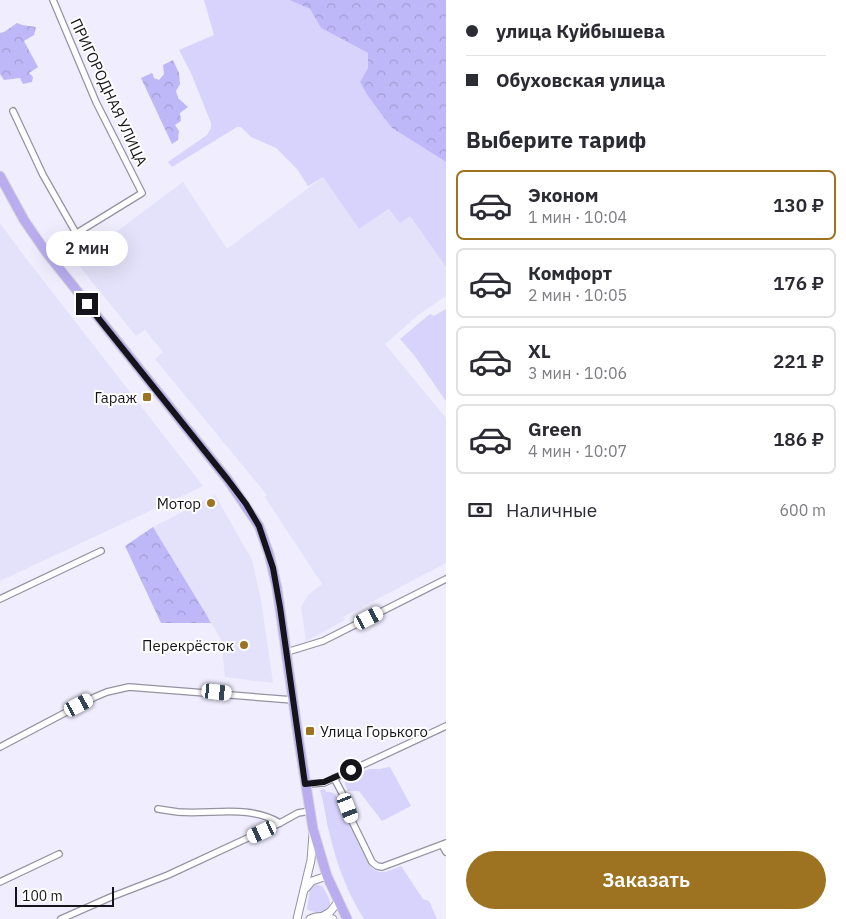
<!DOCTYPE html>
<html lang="ru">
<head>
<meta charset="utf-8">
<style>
	:root { --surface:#fff; --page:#f2f2f3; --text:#2b2b33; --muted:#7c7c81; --line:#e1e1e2; --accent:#9d7322 }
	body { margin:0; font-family:"IBM Plex Sans",sans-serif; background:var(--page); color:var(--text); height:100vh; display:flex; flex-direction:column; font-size:19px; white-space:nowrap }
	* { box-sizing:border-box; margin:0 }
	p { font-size:16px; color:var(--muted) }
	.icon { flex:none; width:28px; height:28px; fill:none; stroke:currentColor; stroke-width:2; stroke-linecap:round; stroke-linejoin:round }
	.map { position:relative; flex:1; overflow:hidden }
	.drawer { display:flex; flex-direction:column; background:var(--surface); width:400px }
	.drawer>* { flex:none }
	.top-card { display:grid; align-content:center; height:110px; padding:0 20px; background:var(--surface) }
	.scale { position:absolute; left:15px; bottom:12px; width:99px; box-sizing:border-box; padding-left:5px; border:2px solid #15141a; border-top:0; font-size:14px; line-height:18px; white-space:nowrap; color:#15141a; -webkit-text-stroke:4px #fff; paint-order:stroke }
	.end { position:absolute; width:22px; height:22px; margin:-11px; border:6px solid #15141a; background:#fff; box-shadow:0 0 0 2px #fff }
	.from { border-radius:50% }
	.bubble { position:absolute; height:35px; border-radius:18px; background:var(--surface); box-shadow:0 5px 20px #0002; font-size:16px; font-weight:600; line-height:35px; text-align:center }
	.car { position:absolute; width:15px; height:30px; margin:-15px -8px; border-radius:6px; box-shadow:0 0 4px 1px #0007; background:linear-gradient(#fff 24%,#345 0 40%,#fff 0 76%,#345 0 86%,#fff 0) }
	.top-card b { display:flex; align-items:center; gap:18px; height:48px; font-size:19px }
	.top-card b+b { border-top:1px solid var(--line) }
	.top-card i { width:12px; height:12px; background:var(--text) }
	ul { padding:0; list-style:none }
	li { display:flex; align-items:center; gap:15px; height:70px; margin:0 10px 8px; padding:0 10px; border:2px solid var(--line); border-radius:8px }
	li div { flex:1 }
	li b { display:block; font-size:19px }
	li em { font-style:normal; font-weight:600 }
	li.on { border-color:var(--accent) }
	li>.icon { width:45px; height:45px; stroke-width:1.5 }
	h2 { padding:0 20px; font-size:22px; line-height:60px }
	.pay { display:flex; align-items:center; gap:12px; height:55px; padding:0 20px; font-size:19px }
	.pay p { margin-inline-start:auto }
	.primary-button { display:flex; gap:10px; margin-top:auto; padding:10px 20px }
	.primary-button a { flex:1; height:58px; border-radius:30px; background:var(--accent); color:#fff; font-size:20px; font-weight:600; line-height:58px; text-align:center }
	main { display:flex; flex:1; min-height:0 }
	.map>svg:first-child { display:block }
</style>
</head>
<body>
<main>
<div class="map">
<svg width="446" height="919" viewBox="0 0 446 919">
	<defs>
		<pattern id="forest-crowns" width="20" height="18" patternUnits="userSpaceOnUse" patternTransform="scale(1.25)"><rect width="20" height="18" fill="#bfb8f8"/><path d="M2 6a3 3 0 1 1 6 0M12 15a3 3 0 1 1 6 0" fill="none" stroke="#a39dd4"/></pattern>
	</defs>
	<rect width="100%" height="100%" fill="#efedfe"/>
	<g fill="#e3e2fa">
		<path d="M 323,177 L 359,229 L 390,209 L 410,216 L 446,267 L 446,296 L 418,315 L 385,344 L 446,418 L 446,563 L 343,617 L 345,620 L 306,641 L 301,607 L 308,595 L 322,584 L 265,497 L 267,495 L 155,359 L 163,352 L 145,330 L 136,336 L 76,262 L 183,182 L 227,249 Z"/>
		<path d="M 0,223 L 21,252 L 203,486 L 0,581 Z"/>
		<path d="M 215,495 L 252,560 L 261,600 L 273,683 L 225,677 L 221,639 L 153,527 Z"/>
	</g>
	<g fill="#d7d3fd">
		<path d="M 204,0 L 289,0 L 310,9 L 321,28 L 368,53 L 368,68 L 360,82 L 392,128 L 446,162 L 446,267 L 410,216 L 400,223 L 389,209 L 359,229 L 323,177 L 308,186 L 297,169 L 276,148 L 251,137 L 241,127 L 237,127 L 172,167 L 168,162 L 207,135 L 211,128 L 211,123 L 191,73 L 179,50 L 214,35 Z"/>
		<path d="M 446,309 L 446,401 L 414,355 L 400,339 L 430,314 L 434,316 Z"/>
		<path d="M 390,767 L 411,806 L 382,821 L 359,791 L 348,791 L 345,784 L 346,777 L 370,769 L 379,769 Z"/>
		<path d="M 324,789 L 327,792 L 334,793 L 337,797 L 371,867 C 381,877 390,870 401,866 L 423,899 L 429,901 L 437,919 L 364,919 C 348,894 337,865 330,836 C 326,821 325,806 320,790 Z"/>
		<path d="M 315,884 L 322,886 C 325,891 331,899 330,905 C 330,916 313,913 307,909 L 310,889 Z"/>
	</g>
	<g fill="url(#forest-crowns)">
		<path d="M 289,0 L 446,0 L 446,162 L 392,128 L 368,96 L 360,82 L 368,68 L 368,53 L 321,28 L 310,9 Z"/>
		<path d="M 17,23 L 22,25 L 36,27 L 34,35 L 24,41 L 38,67 L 29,73 L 33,77 L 32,82 L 23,84 L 20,78 L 4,80 L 0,74 L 0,33 L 4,32 Z"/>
		<path d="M 173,60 L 179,73 L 180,84 L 176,91 L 178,98 L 188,107 L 180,113 L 181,121 L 175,125 L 179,131 L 178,140 L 172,144 L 141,78 L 152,73 L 154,78 L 159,80 L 164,74 L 163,65 Z"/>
		<path d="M 153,527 L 206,614 L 211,623 L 161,623 L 125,546 Z"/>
	</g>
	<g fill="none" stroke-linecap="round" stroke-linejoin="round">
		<g stroke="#9493a2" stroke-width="8">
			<g id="minor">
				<path d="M 13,111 L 43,175 L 76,233"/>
				<path d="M 46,252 L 142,193 L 96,102 L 53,0"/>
				<path d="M 0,599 L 101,551"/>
				<path d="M 287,652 L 323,641 L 446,579"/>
				<path d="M 0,747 L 95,697 L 107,692 L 129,687 L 293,700"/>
				<path d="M 334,778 L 342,793 L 353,823 L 372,862 L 377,866 L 382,867 L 446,843"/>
				<path d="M 305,784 L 324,783 L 446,726"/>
				<path d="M 158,809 C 165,810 171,811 178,812 C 212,815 248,804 280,823"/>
				<path d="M 442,845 L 446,852"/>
				<path d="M 0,882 L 59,854"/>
				<path d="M 61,919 L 111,897 L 168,875 L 280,823 L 298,813 L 310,811"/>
			</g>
		</g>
		<g stroke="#9493a2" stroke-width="9">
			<g id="tertiary">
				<path d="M 306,888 L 312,881 L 327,876"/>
				<path d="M 323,916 L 330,912 L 338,902"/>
				<path d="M 297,919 L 311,860 L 313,834"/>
				<path d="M 310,919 C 317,915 325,916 333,919"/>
			</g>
		</g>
		<g stroke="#d5d5d6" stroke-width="11">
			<path id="primary" d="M 0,176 L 24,220 L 46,252 L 228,480 L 259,526 L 269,554 L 277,588 L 299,742 L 313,829 L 327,876 L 347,919"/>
		</g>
		<use href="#minor" stroke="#fff" stroke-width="5.5"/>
		<use href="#tertiary" stroke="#fff" stroke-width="7"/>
		<use href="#primary" stroke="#b9adf0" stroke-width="9"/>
	</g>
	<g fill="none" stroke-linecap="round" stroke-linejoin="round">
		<path stroke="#15141a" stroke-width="6" d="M 87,304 L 228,480 L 246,504 L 259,526 L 273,568 L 280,607 L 305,784 L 324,782 L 351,770"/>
	</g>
	<g fill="#9d7322" stroke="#fff" stroke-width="2">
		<rect x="142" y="392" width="10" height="10" rx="2.5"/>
		<circle cx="211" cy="503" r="5"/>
		<circle cx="244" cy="645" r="5"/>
		<rect x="305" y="726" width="10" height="10" rx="2.5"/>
	</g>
	<g text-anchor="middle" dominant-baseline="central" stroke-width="4" stroke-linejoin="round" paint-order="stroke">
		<g font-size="15" fill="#15141a" stroke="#fff">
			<text transform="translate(109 92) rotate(65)">ПРИГОРОДНАЯ УЛИЦА</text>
		</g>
		<g font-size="15" fill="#15141a" stroke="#fff" text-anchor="end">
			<text x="137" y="397">Гараж</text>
			<text x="201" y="503">Мотор</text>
			<text x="234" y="645">Перекрёсток</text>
			<text x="320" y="731" text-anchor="start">Улица Горького</text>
		</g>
	</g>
</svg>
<div class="scale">100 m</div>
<i class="end from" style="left:351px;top:770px"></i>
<i class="end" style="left:87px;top:304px"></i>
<div class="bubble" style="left:46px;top:231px;width:82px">2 мин</div>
<i class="car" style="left:369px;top:618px;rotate:63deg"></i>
<i class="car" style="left:217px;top:692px;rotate:96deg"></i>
<i class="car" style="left:79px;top:705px;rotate:62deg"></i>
<i class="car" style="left:348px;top:808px;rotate:159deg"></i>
<i class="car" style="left:262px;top:832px;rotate:245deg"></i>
</div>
<section class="drawer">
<div class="top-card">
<b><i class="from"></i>улица Куйбышева</b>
<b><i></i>Обуховская улица</b>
</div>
<h2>Выберите тариф</h2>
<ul>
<li class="on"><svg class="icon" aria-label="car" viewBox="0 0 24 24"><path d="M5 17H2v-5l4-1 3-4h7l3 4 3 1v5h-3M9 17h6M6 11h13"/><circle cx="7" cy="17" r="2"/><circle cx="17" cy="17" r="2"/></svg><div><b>Эконом</b><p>1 мин · 10:04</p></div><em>130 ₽</em></li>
<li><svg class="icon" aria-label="car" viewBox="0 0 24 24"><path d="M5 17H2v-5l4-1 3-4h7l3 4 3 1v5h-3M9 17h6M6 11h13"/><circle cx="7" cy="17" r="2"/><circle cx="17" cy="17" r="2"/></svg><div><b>Комфорт</b><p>2 мин · 10:05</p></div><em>176 ₽</em></li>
<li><svg class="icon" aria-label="car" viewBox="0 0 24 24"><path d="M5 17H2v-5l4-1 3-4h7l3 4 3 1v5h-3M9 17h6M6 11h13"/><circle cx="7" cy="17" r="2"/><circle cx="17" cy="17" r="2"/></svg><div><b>XL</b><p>3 мин · 10:06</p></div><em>221 ₽</em></li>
<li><svg class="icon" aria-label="car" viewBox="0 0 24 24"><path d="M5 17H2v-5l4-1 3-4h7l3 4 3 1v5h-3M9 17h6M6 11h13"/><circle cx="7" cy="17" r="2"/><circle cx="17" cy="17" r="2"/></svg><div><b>Green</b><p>4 мин · 10:07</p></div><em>186 ₽</em></li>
</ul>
<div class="pay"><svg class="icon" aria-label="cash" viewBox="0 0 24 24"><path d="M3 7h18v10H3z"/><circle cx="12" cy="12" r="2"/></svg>Наличные<p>600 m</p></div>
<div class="primary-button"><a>Заказать</a></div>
</section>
</main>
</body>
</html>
